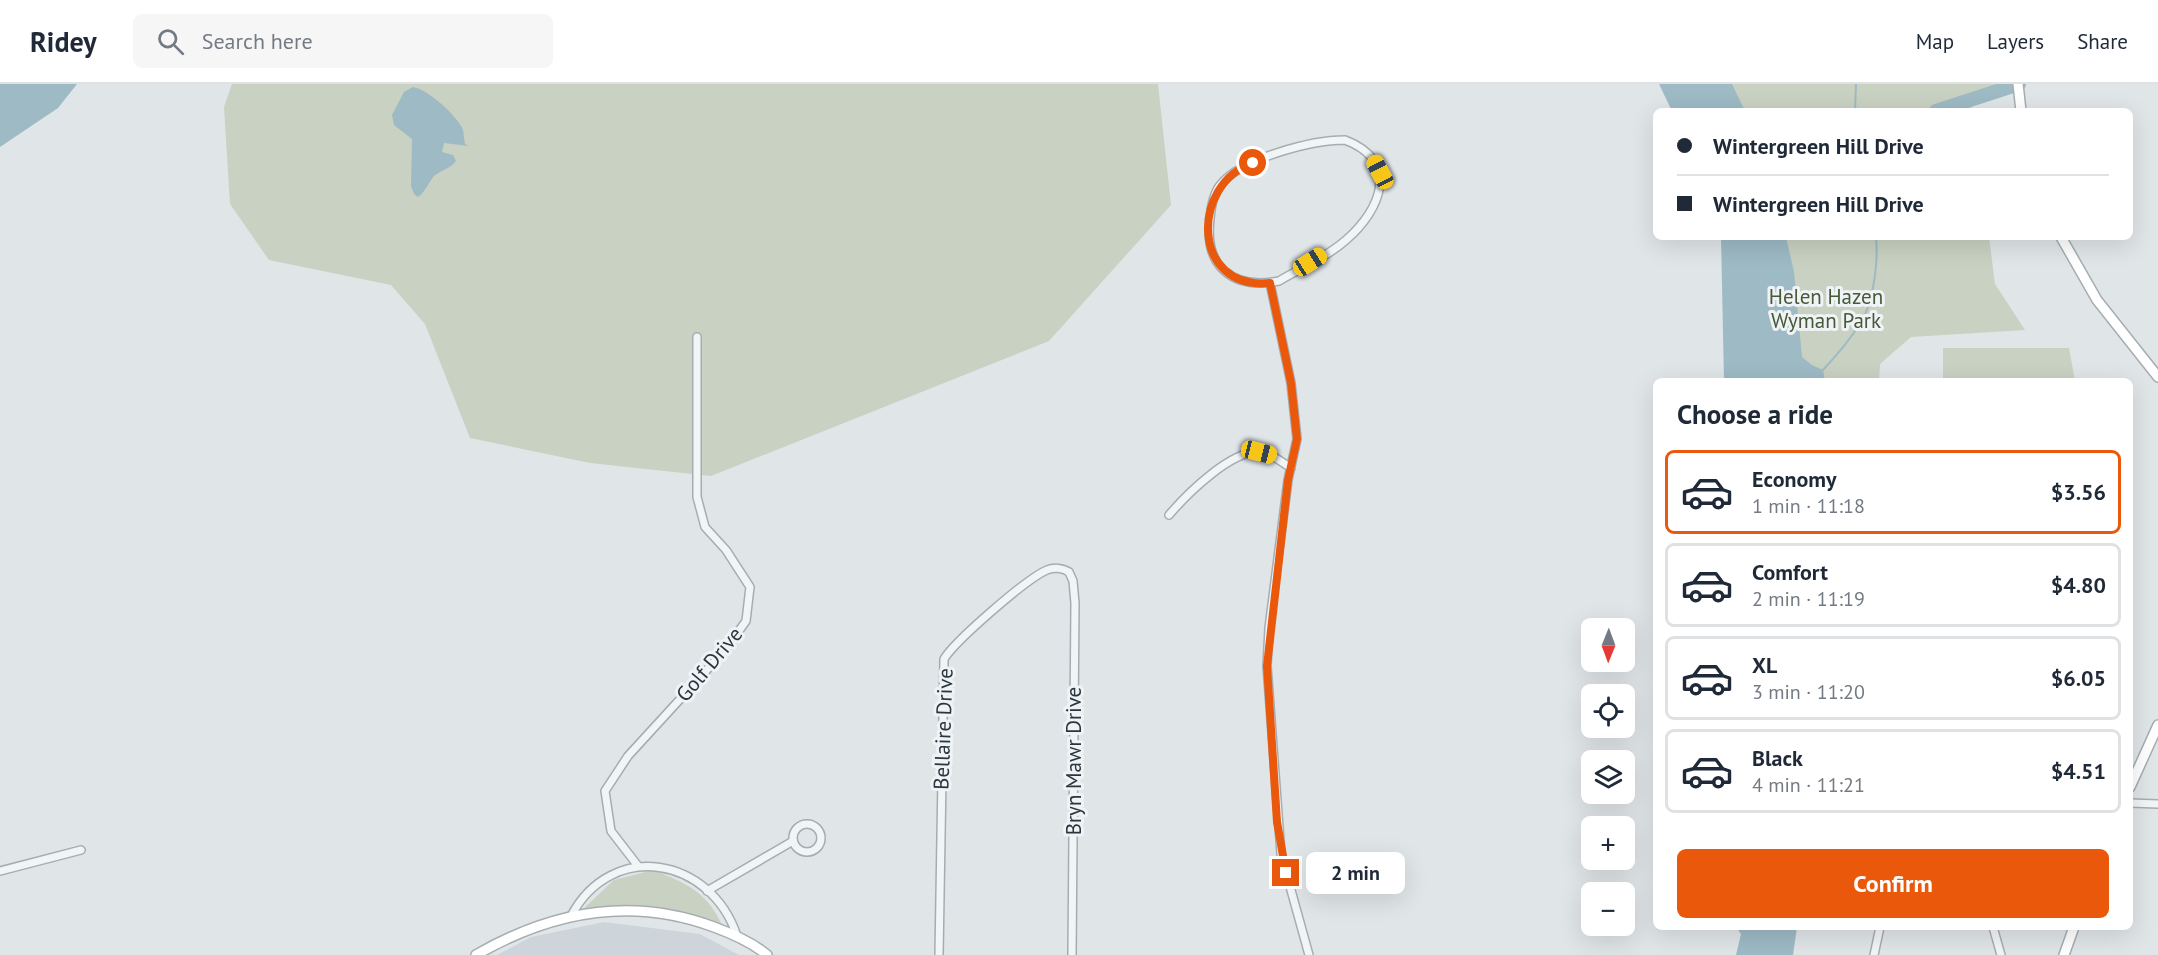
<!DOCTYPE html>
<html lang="en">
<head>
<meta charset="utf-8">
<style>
	:root { --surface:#fff; --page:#f6f6f7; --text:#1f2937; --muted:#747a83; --line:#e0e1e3; --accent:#ea580c }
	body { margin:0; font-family:"PT Sans",sans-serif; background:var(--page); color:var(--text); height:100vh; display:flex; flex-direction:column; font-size:22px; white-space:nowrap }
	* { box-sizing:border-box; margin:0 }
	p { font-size:20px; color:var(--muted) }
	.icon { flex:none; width:33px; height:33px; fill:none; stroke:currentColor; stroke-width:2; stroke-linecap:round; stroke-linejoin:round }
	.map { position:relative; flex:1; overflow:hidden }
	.side { position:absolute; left:1653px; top:294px; width:480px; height:552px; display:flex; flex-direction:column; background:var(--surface); border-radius:9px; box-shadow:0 6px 24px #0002 }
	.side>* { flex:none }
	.banner { position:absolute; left:1653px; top:24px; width:480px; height:132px; border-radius:9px; box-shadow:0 6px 24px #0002; display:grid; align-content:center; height:132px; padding:0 24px; background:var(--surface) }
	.needle { width:39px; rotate:181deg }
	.tools { position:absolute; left:1581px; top:534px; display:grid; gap:12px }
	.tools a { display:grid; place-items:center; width:54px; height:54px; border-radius:9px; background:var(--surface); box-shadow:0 6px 24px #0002; font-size:30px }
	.end { position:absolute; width:27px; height:27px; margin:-14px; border:8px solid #ea580c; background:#fff; box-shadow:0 0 0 3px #fff }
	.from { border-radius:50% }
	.bubble { position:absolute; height:42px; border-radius:9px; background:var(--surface); box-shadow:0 6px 24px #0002; font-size:20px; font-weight:700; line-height:42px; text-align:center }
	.car { position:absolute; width:18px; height:36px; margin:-18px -9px; border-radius:8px; box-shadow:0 0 4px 2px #0007; background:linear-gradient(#f5c518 24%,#345 0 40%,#f5c518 0 76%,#345 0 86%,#f5c518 0) }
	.banner b { display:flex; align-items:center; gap:21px; height:57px; font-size:22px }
	.banner b+b { border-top:2px solid var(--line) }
	.banner i { width:15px; height:15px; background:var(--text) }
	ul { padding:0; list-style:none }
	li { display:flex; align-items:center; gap:18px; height:84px; margin:0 12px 9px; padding:0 12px; border:3px solid var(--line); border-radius:9px }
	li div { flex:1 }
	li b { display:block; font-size:22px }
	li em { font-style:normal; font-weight:700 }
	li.on { border-color:var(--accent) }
	li>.icon { width:54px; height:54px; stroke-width:1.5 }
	h2 { padding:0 24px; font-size:27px; line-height:72px }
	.cta { display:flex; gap:12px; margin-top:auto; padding:12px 24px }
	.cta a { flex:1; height:69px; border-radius:9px; background:var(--accent); color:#fff; font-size:24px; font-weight:700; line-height:69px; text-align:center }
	header { display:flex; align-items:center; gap:36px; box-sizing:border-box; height:84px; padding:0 30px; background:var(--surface); border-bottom:2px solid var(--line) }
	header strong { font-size:28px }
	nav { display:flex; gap:33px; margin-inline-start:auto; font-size:21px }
	.search { width:420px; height:54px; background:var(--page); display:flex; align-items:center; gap:15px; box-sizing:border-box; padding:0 21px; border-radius:9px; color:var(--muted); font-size:22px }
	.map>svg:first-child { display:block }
</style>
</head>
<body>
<header>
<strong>Ridey</strong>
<div class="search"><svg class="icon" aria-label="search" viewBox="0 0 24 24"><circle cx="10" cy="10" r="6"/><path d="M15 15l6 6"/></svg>Search here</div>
<nav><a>Map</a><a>Layers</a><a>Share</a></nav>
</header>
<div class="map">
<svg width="2158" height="871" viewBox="0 0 2158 871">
	<rect width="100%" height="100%" fill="#e0e5e8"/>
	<path fill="#ced5da" d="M 604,838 L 700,850 L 739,871 L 497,871 L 531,853 Z"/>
	<g fill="#c9d1c2">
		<path d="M 232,0 L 1158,0 L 1171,121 L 1049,257 L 711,392 L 590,379 L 470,354 L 425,240 L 391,201 L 269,176 L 230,120 L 224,23 Z"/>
		<path d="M 1693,0 L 1999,0 L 2000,1 L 1970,13 L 1972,27 L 1705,27 Z"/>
		<path d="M 1751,153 L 1989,153 L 1995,200 L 2025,246 L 1911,253 L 1880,280 L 1879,297 L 1760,297 Z"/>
		<path d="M 1943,264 L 2069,264 L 2075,297 L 1943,297 Z"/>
		<path d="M 653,786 C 686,799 707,808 722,841 L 652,822 L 583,825 L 614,796 Z"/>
	</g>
	<g fill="#9dbac5">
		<path d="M 0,0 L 77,0 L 58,24 L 0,63 Z"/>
		<path d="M 1659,0 L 1732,0 L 1745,27 L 1672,27 Z"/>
		<path d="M 413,3 C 427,5 458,32 463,46 C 464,50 464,56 465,60 L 469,62 L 444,59 L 442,68 L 453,71 L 456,77 C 450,85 441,86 434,92 C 428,99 426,107 418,113 L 414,110 L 411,102 L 412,55 L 394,41 L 392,31 L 404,8 Z"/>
		<path d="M 1721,153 L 1786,153 L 1794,188 L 1802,273 L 1812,281 L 1823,286 L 1825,297 L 1724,297 Z"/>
		<path d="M 1736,843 L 1797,843 L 1793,871 L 1736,871 L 1741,850 Z"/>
	</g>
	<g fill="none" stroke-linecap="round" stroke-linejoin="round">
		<g stroke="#9dbac5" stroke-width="2">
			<path d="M 1855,27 L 1856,0"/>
			<path d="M 1822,287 C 1837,271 1861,243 1868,223 C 1875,202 1878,174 1876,153"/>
		</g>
		<path stroke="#9dbac5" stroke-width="14" d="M 1936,27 L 2019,0"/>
		<g stroke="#a6adb2" stroke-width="10">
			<g id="minor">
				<path d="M 1345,56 C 1400,77 1382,125 1346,156 C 1327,173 1301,184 1279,197 C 1232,206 1204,182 1210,135 C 1211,123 1213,109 1221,100 C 1243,74 1312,56 1345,56 Z"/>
				<path d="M 1270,199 L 1291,299 L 1297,355 L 1288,396 L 1269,544 L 1267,582 L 1281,770 L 1309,871"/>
				<path d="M 1169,431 C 1187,410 1232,365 1261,368 C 1273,370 1281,378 1291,384"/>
				<path d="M 2130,719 L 2158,720"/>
				<circle cx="807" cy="754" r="14"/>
				<path d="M 638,782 L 611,747 L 605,707 L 628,672 L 726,565 L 746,537 L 750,503 L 726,466 L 705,443 L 697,413 L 697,253"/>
				<path d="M 0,787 L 81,766"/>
				<path d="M 707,807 L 793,757"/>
				<path d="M 571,832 C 612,755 711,773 737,852"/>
				<path d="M 1993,843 L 2001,871"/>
				<path d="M 939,871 L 944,575 C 955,557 1026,495 1047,486 C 1054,483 1063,484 1069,488 L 1073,497 L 1075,519 L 1072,871"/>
				<path d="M 1874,871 L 1880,843"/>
			</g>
		</g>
		<g stroke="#a6adb2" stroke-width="12">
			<g id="secondary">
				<path d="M 2018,0 L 2021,27"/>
				<path d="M 2061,153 L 2097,216 L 2158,293"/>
				<path d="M 2130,703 L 2158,641"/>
				<path d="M 476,871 C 552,827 631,812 714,843 C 733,850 752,858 767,871"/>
				<path d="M 2064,871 L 2074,843"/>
			</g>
		</g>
		<use href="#minor" stroke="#f2f5f6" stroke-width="7"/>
		<use href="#secondary" stroke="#fff" stroke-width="9"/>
	</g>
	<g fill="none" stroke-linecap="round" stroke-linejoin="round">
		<path stroke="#ea580c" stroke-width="8" d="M 1253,79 C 1190,100 1191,207 1270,199 L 1291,299 L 1297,355 L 1288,396 L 1267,582 L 1277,738 L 1286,789"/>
	</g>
	<g text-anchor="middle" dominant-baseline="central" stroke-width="6" stroke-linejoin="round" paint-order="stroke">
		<g font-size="21" fill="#465938" stroke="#eff3f6">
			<text x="1826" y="212">Helen Hazen<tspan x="1826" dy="24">Wyman Park</tspan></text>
		</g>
		<g font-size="21" fill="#2a363e" stroke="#eff3f6">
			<text transform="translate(709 580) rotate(-50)">Golf Drive</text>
			<text transform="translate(943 645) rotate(-88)">Bellaire Drive</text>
			<text transform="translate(1073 677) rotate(-90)">Bryn Mawr Drive</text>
		</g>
	</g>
</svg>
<div class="tools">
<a><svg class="needle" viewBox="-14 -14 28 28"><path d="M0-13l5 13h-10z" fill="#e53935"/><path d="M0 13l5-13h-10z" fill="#747a83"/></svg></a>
<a><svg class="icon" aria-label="locate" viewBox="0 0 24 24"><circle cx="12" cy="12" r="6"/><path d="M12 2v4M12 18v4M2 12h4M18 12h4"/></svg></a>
<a><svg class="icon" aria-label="layers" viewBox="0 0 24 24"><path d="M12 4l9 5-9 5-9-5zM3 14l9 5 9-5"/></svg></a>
<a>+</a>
<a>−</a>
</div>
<i class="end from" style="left:1253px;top:79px"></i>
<i class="end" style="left:1286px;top:789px"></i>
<div class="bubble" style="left:1306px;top:768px;width:99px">2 min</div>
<i class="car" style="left:1380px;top:88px;rotate:332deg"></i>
<i class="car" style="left:1310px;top:178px;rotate:58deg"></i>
<i class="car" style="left:1259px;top:368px;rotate:104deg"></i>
<div class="banner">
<b><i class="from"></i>Wintergreen Hill Drive</b>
<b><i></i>Wintergreen Hill Drive</b>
</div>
<section class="side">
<h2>Choose a ride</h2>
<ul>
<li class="on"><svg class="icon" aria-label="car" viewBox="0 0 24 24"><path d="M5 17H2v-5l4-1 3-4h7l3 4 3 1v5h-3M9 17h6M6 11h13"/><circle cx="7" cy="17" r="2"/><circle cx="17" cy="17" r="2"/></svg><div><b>Economy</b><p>1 min · 11:18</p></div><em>$3.56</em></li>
<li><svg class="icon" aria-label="car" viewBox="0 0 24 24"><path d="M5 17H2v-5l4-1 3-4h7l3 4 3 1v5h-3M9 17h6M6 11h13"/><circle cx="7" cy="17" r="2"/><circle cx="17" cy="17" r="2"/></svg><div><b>Comfort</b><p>2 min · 11:19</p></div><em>$4.80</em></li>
<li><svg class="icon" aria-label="car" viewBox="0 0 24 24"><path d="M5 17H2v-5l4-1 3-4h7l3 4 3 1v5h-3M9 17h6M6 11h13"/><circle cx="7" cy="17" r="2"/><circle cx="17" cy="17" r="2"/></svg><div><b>XL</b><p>3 min · 11:20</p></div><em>$6.05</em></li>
<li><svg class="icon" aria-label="car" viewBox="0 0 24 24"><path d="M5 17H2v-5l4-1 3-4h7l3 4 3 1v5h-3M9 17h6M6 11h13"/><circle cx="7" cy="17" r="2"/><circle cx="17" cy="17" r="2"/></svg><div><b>Black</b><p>4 min · 11:21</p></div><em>$4.51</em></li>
</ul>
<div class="cta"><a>Confirm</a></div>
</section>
</div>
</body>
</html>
